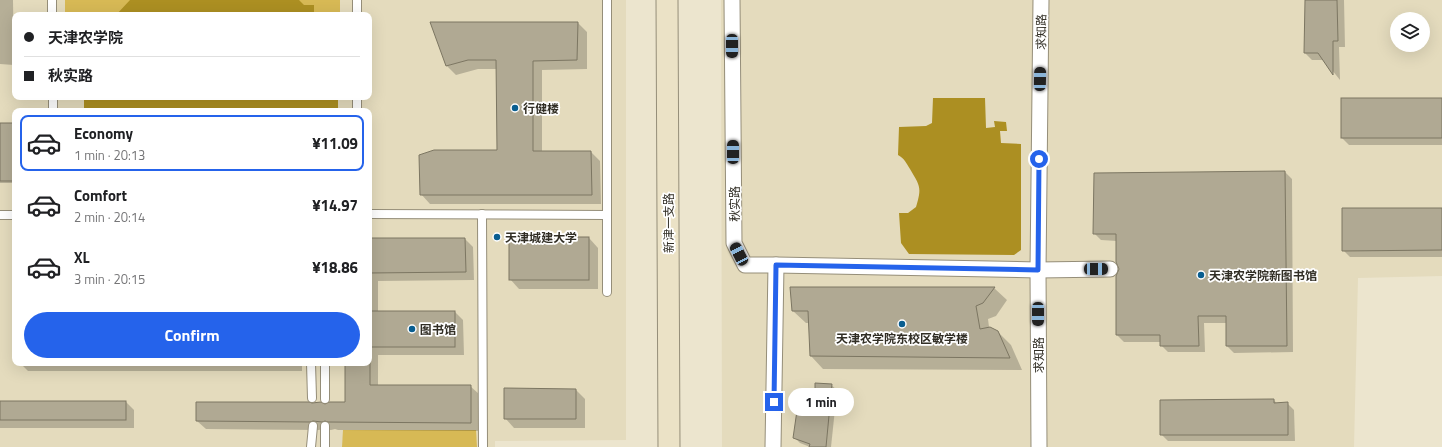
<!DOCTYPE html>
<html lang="en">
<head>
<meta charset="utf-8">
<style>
	:root { --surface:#fff; --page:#f6f6f6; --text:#202124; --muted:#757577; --line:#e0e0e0; --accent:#2563eb }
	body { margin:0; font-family:"Titillium Web","Noto Sans SC",sans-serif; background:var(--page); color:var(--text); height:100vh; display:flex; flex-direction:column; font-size:15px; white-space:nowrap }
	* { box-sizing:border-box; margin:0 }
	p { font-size:13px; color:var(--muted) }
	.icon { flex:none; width:22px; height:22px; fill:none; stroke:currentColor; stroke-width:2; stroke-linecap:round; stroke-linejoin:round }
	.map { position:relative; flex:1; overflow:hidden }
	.details { position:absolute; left:12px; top:108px; width:360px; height:258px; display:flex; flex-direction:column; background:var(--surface); border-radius:8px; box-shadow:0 4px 16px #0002 }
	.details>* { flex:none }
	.banner { position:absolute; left:12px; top:12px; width:360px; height:88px; border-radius:8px; box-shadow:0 4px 16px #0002; display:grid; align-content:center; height:88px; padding:0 12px; background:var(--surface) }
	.fabs { position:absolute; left:1390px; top:12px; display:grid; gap:8px }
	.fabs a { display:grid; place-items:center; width:40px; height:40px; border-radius:50%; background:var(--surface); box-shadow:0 4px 16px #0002; font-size:20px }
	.end { position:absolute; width:18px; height:18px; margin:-9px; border:5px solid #2563eb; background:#fff; box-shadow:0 0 0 2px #fff }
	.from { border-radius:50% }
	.bubble { position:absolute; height:28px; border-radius:14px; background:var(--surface); box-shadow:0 4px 16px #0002; font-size:13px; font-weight:700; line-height:28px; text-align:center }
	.car { position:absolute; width:12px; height:24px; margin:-12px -6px; border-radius:5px; box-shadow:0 0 3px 1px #0007; background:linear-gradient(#222 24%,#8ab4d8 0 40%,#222 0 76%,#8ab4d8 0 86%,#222 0) }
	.banner b { display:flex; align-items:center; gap:14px; height:38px; font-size:15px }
	.banner b+b { border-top:1px solid var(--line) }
	.banner i { width:10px; height:10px; background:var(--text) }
	ul { padding:7px 0 0; list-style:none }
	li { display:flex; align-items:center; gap:12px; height:56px; margin:0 8px 6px; padding:0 4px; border:2px solid transparent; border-radius:8px }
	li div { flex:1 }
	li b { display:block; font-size:15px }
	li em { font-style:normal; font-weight:700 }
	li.active { border-color:var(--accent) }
	li>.icon { width:36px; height:36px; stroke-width:1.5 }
	.action { display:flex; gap:8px; margin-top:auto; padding:8px 12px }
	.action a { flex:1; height:46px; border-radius:24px; background:var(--accent); color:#fff; font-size:16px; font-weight:700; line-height:46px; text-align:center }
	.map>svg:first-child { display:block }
</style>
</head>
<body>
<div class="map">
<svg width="1442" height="447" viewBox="0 0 1442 447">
	<rect width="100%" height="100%" fill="#ece5ce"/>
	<g fill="#e4dbbd" fill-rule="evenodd">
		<path d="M 0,0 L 626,0 L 626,440 L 495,441 L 495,447 L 0,447 ZM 15,15 L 369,15 L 369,97 L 15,97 ZM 15,111 L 369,111 L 369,363 L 15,363 Z"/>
		<path d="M 721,0 L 1442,0 L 1442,276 L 1358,278 L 1354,447 L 722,447 ZM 1397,19 L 1423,19 L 1423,45 L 1397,45 Z"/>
	</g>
	<g fill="#d7b955">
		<rect x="65" y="0" width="275" height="15"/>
		<path d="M 343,430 L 476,430 L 477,447 L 342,447 Z"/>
	</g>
	<g fill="#ac8f22">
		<path d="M 130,0 L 299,0 L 304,5 L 314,5 L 314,15 L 116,15 Z"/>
		<rect x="84" y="97" width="254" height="14"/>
		<path d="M 933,98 L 985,98 L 986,128 L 995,127 L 994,121 L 1006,122 L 1007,131 L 1000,131 L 1001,143 L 1021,144 L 1021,250 L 1014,255 L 909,254 L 901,243 L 899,213 L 908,213 L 916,207 C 922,187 920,186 910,169 C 906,163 905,159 898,155 L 899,127 L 926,126 L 932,123 Z"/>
	</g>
	<g fill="#0003">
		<path d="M 0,0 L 13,0 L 14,65 L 0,64 Z"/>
		<path d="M 1306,0 L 1344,0 L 1345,47 L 1339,47 L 1340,80 L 1324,60 L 1312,60 L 1305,53 Z"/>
		<path d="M 578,23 L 587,32 L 587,69 L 542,70 L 542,152 L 591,152 L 600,161 L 601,204 L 430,204 L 421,194 L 498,151 L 497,69 L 478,69 L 456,75 L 447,66 Z"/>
		<path d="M 1442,99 L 1442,145 L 1349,145 L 1342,138 Z"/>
		<rect x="0" y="124" width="15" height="59"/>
		<path d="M 1285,172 L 1292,179 L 1293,352 L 1234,353 L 1227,346 L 1227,323 L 1204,323 L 1205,352 L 1168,352 L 1161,345 L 1161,342 L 1124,342 L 1117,335 L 1120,269 L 1117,241 L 1101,240 L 1094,233 Z"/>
		<path d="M 1442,209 L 1442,257 L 1350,257 L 1343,250 Z"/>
		<path d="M 589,238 L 598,248 L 598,289 L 519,289 L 510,279 Z"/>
		<path d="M 369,239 L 465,239 L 473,247 L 474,280 L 378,281 L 378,312 L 455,312 L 463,320 L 464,355 L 378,355 L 378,386 L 470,386 L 479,394 L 479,431 L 338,430 L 335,429 L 331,430 L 322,429 L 319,430 L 206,429 L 197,421 L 346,403 L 346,363 L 369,363 Z"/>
		<path d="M 994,288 L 1007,300 L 996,316 L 988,319 L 989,327 L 998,332 L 1011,345 L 1022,370 L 823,369 L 811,356 L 809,323 L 806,323 L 793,311 Z"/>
		<path d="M 20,363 L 302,363 L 302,371 L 28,371 Z"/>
		<path d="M 831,385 L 837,390 L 831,447 L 810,447 L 800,443 L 794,437 L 816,391 Z"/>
		<path d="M 576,390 L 585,399 L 585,428 L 514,428 L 505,418 Z"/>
		<path d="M 1274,400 L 1277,404 L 1287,403 L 1294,410 L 1295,441 L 1168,441 L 1161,434 Z"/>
		<path d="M 0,402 L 126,402 L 134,410 L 134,428 L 0,428 Z"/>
	</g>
	<g fill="#b0a993" stroke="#7c7662">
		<path d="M 1305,0 L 1337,0 L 1338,41 L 1333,41 L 1333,75 L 1318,53 L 1304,53 Z"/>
		<path d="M 430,22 L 578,22 L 577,60 L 533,61 L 533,151 L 591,151 L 592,195 L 420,195 L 419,155 L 434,150 L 497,150 L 496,60 L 468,60 L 446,66 Z"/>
		<rect x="1341" y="98" width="101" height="40"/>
		<rect x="0" y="123" width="15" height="58"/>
		<path d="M 1285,171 L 1287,346 L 1226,346 L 1226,316 L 1198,316 L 1199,346 L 1160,346 L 1160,335 L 1116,335 L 1116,276 L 1119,269 L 1116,262 L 1116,234 L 1093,234 L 1094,173 Z"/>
		<path d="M 1342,208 L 1442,208 L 1442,250 L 1342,251 Z"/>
		<rect x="509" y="237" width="80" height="43"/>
		<path d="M 369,238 L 465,238 L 466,272 L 369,273 Z"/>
		<path d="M 790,287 L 995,287 L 983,303 L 976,306 L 980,329 L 990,327 L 998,331 L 1010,358 L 810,356 L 808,311 L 792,311 Z"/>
		<rect x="369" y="311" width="86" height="36"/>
		<path d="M 345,363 L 370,363 L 370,385 L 471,385 L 471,423 L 328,422 L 325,421 L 322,422 L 313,421 L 310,422 L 196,421 L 196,402 L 309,402 L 312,403 L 321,402 L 325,404 L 329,402 L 345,402 Z"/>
		<path d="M 815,383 L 832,384 L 826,447 L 809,447 L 810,444 L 793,438 L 800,390 L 815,390 Z"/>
		<path d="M 504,388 L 576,389 L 576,419 L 504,419 Z"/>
		<path d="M 1274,399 L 1274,403 L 1288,402 L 1288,435 L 1160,435 L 1160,400 Z"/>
		<rect x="0" y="401" width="126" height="19"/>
	</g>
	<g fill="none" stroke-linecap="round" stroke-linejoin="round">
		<g stroke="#958e79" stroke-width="10">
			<g id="lane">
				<path d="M 52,0 L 52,15"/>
				<path d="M 357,0 L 357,15"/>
				<path d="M 607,0 L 607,292"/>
				<path d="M 53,97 L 53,111"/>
				<path d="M 357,97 L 357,111"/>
				<path d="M 369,214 L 607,215"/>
				<path d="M 482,214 L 483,447"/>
				<path d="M 0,215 L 15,215"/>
				<path d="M 311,363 L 312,398"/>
				<path d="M 325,363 L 325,399"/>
				<path d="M 325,426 L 325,447"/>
				<path d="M 311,447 L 313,426"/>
			</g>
		</g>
		<g stroke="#958e79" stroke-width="17">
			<g id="street">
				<path d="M 732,0 L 734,243 L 745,265 L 776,265 L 773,447"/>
				<path d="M 776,265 L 1038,270 L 1110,269"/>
				<path d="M 1039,447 L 1038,270 L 1041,0"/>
			</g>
		</g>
		<g stroke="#958e79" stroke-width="23">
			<path id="secondary" d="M 667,0 L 669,447"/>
		</g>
		<use href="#lane" stroke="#fff" stroke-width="8"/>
		<use href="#street" stroke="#fff" stroke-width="15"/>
		<use href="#secondary" stroke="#ebe2c6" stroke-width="21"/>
	</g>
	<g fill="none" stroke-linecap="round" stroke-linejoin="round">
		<path stroke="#2563eb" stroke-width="5" d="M 774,402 L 776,265 L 1038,270 L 1039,159"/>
	</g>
	<g fill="#095e90" stroke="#fff" stroke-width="1.5">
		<circle cx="515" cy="108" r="4"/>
		<circle cx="497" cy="237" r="4"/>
		<circle cx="1201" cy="275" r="4"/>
		<circle cx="902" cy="324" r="4"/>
		<circle cx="412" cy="329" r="4"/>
	</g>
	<g text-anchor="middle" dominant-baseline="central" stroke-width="3.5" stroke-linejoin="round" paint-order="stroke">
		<g font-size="12" fill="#312e25" stroke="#fff">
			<text transform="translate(1041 32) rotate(-89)">求知路</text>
			<text transform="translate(734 204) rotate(-90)">秋实路</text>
			<text transform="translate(668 223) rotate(-90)">新津一支路</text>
			<text transform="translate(1038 355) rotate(-90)">求知路</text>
		</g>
		<g font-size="12" font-weight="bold" fill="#312e25" stroke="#fff" text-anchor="start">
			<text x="523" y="108">行健楼</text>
			<text x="505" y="237">天津城建大学</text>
			<text x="1209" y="275">天津农学院新图书馆</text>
			<text x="420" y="329">图书馆</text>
			<text x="902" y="338" text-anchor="middle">天津农学院东校区敏学楼</text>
		</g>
	</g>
</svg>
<div class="fabs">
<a><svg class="icon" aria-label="layers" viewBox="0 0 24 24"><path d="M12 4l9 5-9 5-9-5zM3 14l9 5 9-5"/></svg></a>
</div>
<i class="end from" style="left:1039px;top:159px"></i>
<i class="end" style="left:774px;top:402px"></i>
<div class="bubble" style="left:788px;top:388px;width:66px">1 min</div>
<i class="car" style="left:732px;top:46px;rotate:180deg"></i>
<i class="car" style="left:1040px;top:79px;rotate:1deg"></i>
<i class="car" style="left:733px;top:152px;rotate:0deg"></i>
<i class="car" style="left:739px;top:254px;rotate:333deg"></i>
<i class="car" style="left:1096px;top:269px;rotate:90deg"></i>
<i class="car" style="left:1038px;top:314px;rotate:180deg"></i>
<div class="banner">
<b><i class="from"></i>天津农学院</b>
<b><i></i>秋实路</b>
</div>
<section class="details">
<ul>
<li class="active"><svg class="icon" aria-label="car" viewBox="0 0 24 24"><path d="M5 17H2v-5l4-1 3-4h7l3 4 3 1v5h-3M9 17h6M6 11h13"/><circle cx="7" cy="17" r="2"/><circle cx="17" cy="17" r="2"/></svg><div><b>Economy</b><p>1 min · 20:13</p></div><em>¥11.09</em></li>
<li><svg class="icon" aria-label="car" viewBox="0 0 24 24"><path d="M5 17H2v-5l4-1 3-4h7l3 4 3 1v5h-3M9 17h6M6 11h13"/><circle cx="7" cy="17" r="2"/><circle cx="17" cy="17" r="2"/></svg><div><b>Comfort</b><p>2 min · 20:14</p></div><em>¥14.97</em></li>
<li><svg class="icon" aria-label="car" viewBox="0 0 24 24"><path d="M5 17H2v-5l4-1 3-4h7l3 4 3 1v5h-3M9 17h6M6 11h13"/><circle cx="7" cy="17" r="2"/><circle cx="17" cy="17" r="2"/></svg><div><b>XL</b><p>3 min · 20:15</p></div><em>¥18.86</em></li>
</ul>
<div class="action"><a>Confirm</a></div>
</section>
</div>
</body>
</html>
